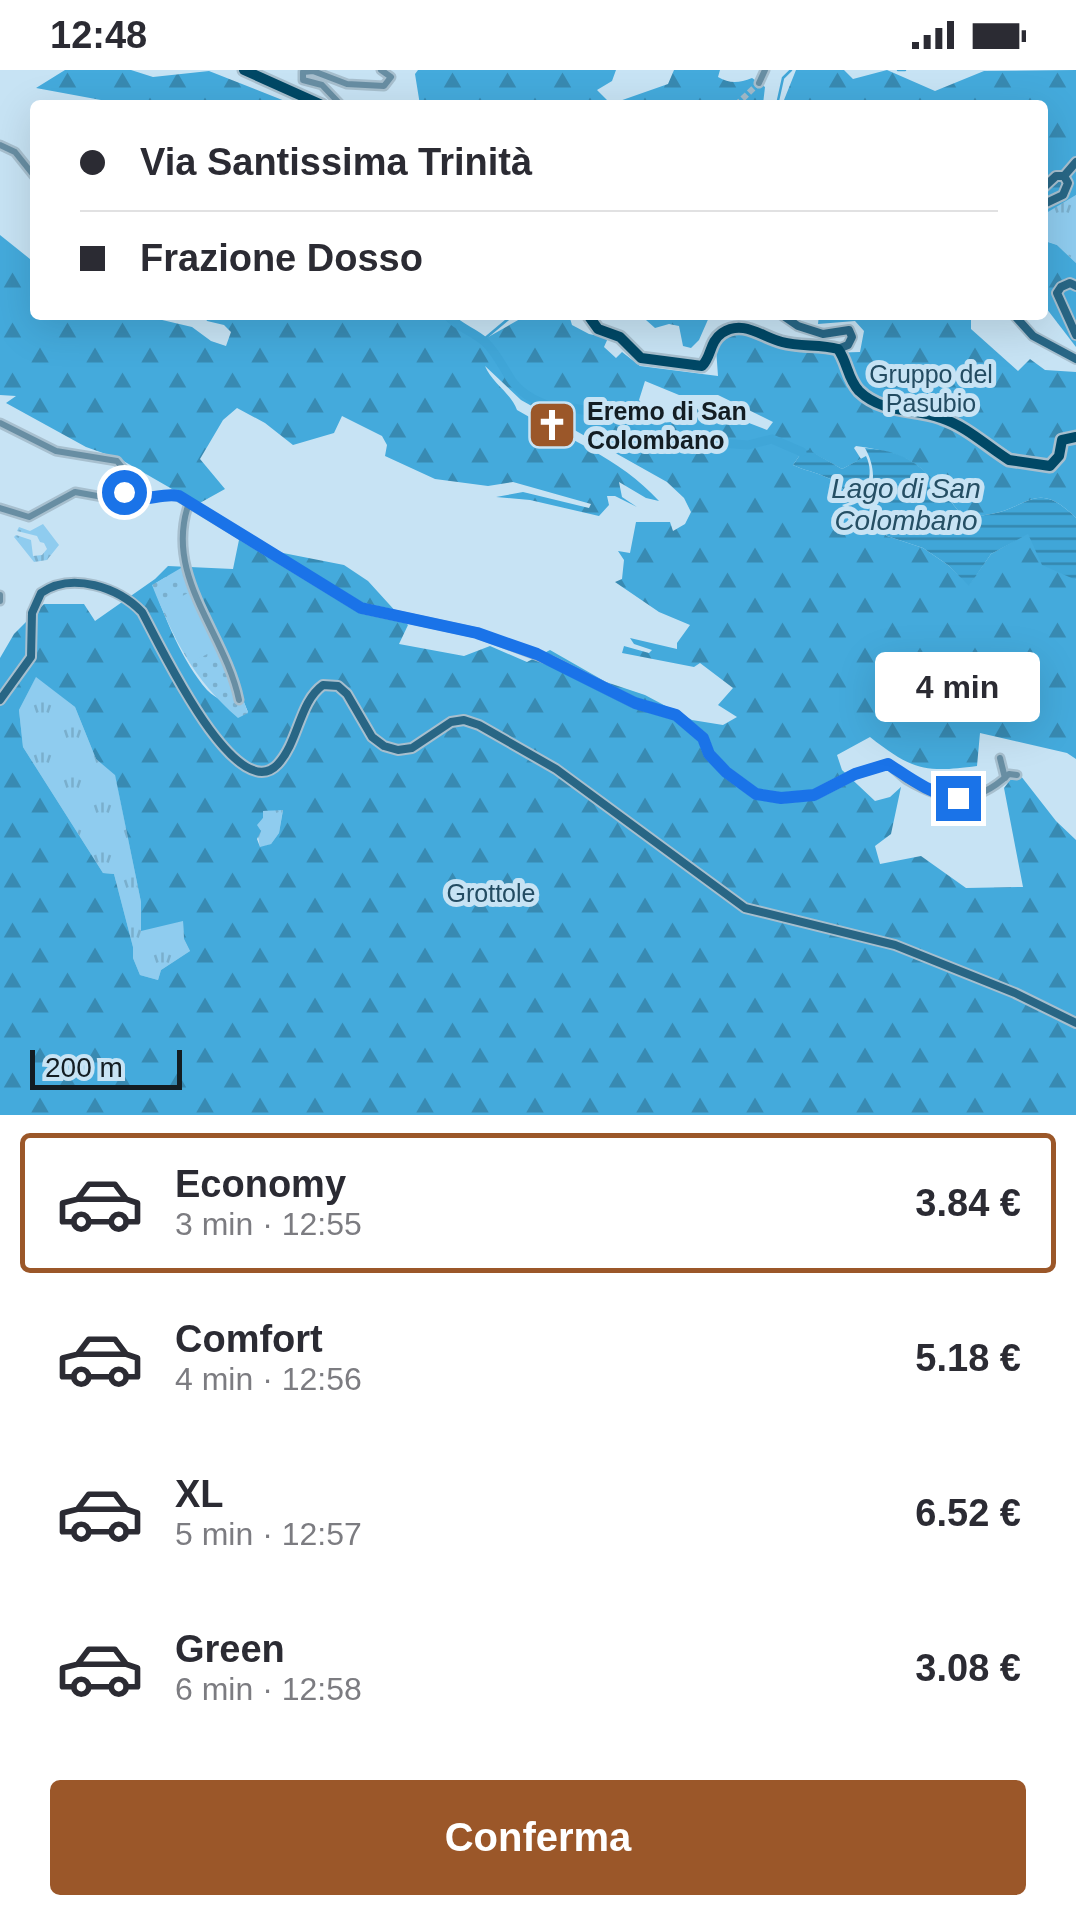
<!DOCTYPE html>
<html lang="it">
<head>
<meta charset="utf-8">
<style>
	:root { --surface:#fff; --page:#f2f2f3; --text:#2b2b33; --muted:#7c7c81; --line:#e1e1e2; --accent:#9b5729 }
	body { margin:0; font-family:Arial,sans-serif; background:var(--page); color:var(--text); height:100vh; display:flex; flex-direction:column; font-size:38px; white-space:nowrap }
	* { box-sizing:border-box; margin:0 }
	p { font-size:32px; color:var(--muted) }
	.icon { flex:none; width:55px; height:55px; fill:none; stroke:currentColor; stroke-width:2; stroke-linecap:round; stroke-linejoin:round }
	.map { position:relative; height:1045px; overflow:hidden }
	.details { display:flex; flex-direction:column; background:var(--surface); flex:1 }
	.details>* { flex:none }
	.hud { position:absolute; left:30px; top:30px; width:1018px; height:220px; border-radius:10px; box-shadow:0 10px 40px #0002; display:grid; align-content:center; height:220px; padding:0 50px; background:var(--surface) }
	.scale { position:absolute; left:30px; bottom:25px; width:152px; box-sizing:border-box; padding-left:10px; border:5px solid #131d23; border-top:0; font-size:28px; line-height:35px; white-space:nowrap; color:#131d23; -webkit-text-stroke:8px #c7e3f4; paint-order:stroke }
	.end { position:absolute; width:45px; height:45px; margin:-22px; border:12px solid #1a73e8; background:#fff; box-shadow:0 0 0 5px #fff }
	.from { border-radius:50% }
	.bubble { position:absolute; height:70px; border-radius:10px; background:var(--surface); box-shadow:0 10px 40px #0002; font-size:32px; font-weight:700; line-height:70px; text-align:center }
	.hud b { display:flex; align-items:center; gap:35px; height:95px; font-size:38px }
	.hud b+b { border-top:2px solid var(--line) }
	.hud i { width:25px; height:25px; background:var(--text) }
	ul { padding:18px 0 0; list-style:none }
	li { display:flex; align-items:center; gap:30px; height:140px; margin:0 20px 15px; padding:0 30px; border:5px solid transparent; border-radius:10px }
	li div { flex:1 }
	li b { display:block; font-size:38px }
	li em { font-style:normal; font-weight:700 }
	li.current { border-color:var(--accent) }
	li>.icon { width:90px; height:90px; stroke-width:1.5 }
	.button { display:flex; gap:20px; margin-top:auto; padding:20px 50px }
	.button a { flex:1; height:115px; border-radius:10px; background:var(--accent); color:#fff; font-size:40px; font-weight:700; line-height:115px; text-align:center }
	.status { display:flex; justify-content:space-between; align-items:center; height:70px; padding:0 50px; background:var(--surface); direction:ltr }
	.status svg { height:28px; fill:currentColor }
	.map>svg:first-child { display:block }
</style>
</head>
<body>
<div class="status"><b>12:48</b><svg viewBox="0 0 49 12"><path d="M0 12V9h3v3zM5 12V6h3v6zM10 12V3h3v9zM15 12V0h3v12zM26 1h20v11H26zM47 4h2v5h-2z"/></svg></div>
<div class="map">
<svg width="1076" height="1045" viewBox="0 0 1076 1045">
	<defs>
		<pattern id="grass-tufts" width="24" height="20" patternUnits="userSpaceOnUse" patternTransform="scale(2.5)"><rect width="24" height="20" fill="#8fccef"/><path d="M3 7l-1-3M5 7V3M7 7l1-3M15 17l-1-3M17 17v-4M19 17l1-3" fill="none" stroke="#7aafcd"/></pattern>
		<pattern id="forest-firs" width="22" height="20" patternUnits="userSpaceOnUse" patternTransform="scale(2.5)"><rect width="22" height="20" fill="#44aadc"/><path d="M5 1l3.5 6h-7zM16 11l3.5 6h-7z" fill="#388ab2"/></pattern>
		<pattern id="park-dots" width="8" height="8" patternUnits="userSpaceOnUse" patternTransform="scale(2.5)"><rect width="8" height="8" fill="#8fccef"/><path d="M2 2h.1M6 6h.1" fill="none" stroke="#7aafcd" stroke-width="1.8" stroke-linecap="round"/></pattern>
		<pattern id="water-rules" width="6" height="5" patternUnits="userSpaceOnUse" patternTransform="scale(2.5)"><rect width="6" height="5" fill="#40a6d8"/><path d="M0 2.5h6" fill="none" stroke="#3487af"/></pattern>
	</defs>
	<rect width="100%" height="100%" fill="#c7e3f4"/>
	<g fill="url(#grass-tufts)">
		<path d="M 1076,125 L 1076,193 L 1057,175 L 1043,170 L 1042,145 Z"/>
		<path d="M 43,454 L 59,475 L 47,490 L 34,492 L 14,467 L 16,465 L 31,470 L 33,486 L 42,485 L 47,479 L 44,473 L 40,472 L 37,466 L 17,461 L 19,457 L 30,461 Z"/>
		<path d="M 36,606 L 75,637 L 96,689 L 115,704 L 141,832 L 141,860 L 183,850 L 184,869 L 190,881 L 161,900 L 158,910 L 140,905 L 133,888 L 133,877 L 114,804 L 103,803 L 23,677 L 19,640 Z"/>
		<path d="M 283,739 L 279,763 L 271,774 L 260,778 L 256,754 L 263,748 L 263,741 Z"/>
	</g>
	<g fill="url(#forest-firs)" fill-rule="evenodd">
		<path d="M 65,0 L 131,0 L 153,7 L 209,1 L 295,35 L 128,35 L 36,18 Z"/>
		<path d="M 418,0 L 616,0 L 612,11 L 597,20 L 611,34 L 668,14 L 674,0 L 720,0 L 718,7 C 730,14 739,13 752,8 L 765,17 L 763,34 L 760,35 L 420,35 L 415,4 Z"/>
		<path d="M 796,0 L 844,0 L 853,9 L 887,0 L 935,21 L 984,1 L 1076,0 L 1076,125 L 1043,145 L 1042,35 L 782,35 Z"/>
		<path d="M 0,165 L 35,193 L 35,245 L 141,245 L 192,257 L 211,271 L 226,276 L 231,262 L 224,255 L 207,251 L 204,245 L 443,245 L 483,270 L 527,245 L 569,245 L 572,255 L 589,264 L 608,268 L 604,277 L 616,288 L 622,282 L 640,296 L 718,306 L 716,278 C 723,268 730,263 743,263 C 758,262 765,274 779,278 C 804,285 834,283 860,282 L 864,261 L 855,251 L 818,254 L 819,245 L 971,245 L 971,259 L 1018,301 L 1030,289 L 1045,300 L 1076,302 L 1076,448 C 1035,407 1029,440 985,445 C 978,446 968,443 960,443 C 923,395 914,384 856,376 L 854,378 L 861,389 L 842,399 L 815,384 L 802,382 L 793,395 C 814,405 846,406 848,433 L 842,435 L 887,466 L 923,478 L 948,495 L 969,515 L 991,484 L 1028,463 L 1076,510 L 1076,689 L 1067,683 L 980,663 L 977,696 C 925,703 912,700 870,667 L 837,685 L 842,700 L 875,731 L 890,727 L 901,717 L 891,764 L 875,776 L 880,794 L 921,786 L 966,818 L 1023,817 L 1004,718 L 1017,701 L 1056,751 L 1076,770 L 1076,1045 L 0,1045 L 0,588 L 14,564 L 44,534 L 84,534 L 95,551 L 155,509 L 168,496 L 233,499 L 240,465 L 283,483 L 344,495 L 368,511 L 408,555 L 399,574 L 464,586 L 490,576 L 527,592 L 550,580 L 606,612 L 645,625 L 692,650 L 723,655 L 737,647 L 718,635 L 733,618 L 700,593 L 694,597 L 622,583 L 624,576 L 649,583 L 652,580 L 634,574 L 630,568 L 677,579 L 677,573 L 690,555 L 659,542 L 615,512 L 622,509 L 624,490 L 618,481 L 630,483 L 636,452 L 670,452 L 673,461 L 685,454 L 691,442 L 684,428 L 667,412 L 521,330 L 485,296 C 492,313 511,323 517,340 C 566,368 620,388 659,431 L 646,428 L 619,412 L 622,427 L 637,437 L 615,426 L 607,426 L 609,435 L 599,446 L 530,430 L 496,427 L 523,422 L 589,438 L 591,434 L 513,412 L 488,416 L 435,409 L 385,386 L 387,375 L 382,366 L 342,346 L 334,363 L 293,375 L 265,353 L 237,338 L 223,350 L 200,389 L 225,419 L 198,434 L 120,389 L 86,377 L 6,333 L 16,326 L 0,325 ZM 645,311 L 679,325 L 718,325 L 773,352 L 767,360 L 728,345 L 709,345 L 684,332 L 682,338 L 691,347 C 660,356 658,356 639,330 ZM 166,507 L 213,558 L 248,642 C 235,636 216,630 207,620 C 182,591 166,550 153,515 ZM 36,607 L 75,637 L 96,689 L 115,705 L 141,832 L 141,861 L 183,851 L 184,869 L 190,881 L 161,900 L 158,910 L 140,905 L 133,888 L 133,877 L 114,804 L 103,803 L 23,677 L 19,640 ZM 283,740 L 279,763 L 271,774 L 260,777 L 257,769 L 261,761 L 257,755 L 263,748 L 263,741 Z"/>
		<path d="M 1042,170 L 1057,175 L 1076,193 L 1076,277 L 1043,234 Z"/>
		<path d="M 652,245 L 710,245 L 699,270 L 691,278 L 683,276 L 679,256 L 669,254 L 655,258 L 646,250 Z"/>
	</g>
	<path fill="url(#park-dots)" d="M 181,498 L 188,499 L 195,522 L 225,579 L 248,643 L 238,648 C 193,609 174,570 152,515 Z"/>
	<path fill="#8fccef" d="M 188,523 L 217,579 L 190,593 L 162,537 Z"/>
	<g fill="url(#water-rules)">
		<path d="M 865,378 C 917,382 930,405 960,443 C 968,443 978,446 985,445 C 1029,440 1035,407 1076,448 L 1076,510 L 1042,495 L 1028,464 L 991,484 L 969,516 L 948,495 L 923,478 L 887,466 L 848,436 C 877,430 878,401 865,378 Z"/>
		<path d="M 809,380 L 842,399 L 866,386 C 875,405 867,425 848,433 C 846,406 814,405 793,395 L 802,382 Z"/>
	</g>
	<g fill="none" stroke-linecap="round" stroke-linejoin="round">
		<g stroke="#40a6d8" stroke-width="2.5">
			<path d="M 898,0 L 905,0"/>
			<path d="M 777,35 L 783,8 L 791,0"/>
			<path d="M 483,270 L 513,245"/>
		</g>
		<path stroke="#40a6d8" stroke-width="9" d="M 447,245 C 458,258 473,261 485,272 C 497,283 503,298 512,311 C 525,329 547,335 566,342 L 573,338 L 607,345 L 641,367 L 748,375 L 772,369 L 802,382"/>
		<path stroke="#a3bbca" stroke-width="6" stroke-dasharray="6 3" stroke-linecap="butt" d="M 736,35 L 759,13"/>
		<g stroke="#a7bfce" stroke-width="11">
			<g id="street">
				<path d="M 759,13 L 765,0"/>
				<path d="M 341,35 L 322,15 L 303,10 L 303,2 L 313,1 L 347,14 L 384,16 L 391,7 L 381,0"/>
				<path d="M 0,75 L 15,82 L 35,107"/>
				<path d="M 0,353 L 56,381 L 117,391 L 129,406 L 126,426"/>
				<path d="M 189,433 C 163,506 225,562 239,630"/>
				<path d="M 0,438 L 29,447 L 75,422 L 114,429 L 176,425 L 361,538 L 477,563 L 552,591 L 635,633 L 676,645 L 703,668 L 709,684 L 726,702 L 756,724 L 781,728 L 814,725 L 855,704 L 888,694 C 895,699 900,705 907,710 C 946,733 975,736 1009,704 L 1017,705"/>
				<path d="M 0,525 L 0,531"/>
				<path d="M 1000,688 L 1005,708"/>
			</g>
		</g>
		<g stroke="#a7bfce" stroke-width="12">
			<g id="secondary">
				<path d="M 1064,106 L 1076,92"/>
				<path d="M 1042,119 L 1056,106 L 1064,106 L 1068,113 L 1063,125 L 1042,135"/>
				<path d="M 1076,216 L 1070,213 L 1061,217 L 1057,223 L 1076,265"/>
				<path d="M 782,245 L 798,256 L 823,264 L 849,260 L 852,267 L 848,275 L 838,279"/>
				<path d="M 1014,245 L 1033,266 L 1076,289"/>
				<path d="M 0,630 L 31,587 L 32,543 L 41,523 C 72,501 119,518 142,542 C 157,569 236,740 278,694 C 299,671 299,632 323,615 L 338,616 L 347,624 L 372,667 L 384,676 L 398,680 L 412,678 L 451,652 L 464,650 L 479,655 L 556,699 L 745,838 L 895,875 L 1015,923 L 1076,953"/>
			</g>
		</g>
		<g stroke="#a7bfce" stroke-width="15">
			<g id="primary">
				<path d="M 244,0 L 322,35"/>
				<path d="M 588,245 L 598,259 L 620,267 L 641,288 L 702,296 C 712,286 709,272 722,263 C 743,249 762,267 782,272 C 800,277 820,274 838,279 C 848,293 847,308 859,321 C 883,344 913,338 941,348 C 966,356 988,377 1009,390 L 1050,396 L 1059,386 L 1062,370 L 1076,367"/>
			</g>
		</g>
		<use href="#street" stroke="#688ea3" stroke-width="6"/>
		<use href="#secondary" stroke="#286685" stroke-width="8"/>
		<use href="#primary" stroke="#004866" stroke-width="10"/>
	</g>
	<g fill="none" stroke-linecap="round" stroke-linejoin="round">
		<path stroke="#1a73e8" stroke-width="12" d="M 124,422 L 126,426 C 143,434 161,422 179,426 L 361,538 L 477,563 L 537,584 L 635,633 L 676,645 L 703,668 L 709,684 L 726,702 L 756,724 L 781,728 L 814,725 L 855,704 L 888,694 C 911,709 930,724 958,728"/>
	</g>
	<defs>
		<g id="church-square" transform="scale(2.5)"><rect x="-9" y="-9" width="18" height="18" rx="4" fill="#9b5729" stroke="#c7e3f4"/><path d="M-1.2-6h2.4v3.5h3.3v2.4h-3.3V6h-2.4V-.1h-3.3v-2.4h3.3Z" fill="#fff"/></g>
	</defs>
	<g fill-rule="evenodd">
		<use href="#church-square" x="552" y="355"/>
	</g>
	<g text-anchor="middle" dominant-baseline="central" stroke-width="10" stroke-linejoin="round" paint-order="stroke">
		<g font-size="25" fill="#234c62" stroke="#c7e3f4">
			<text x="931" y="304">Gruppo del<tspan x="931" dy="29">Pasubio</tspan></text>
			<text x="491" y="823">Grottole</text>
		</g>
		<g font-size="25" font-weight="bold" fill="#131d23" stroke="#c7e3f4" text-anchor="start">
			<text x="587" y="341">Eremo di San<tspan x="587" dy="29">Colombano</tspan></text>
		</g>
		<g font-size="28" font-style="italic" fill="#254f64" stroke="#c7e3f4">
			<text x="906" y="418">Lago di San<tspan x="906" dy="32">Colombano</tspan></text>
		</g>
	</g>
</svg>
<div class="scale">200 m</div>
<i class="end from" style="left:124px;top:422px"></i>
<i class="end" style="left:958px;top:728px"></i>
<div class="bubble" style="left:875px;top:582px;width:165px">4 min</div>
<div class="hud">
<b><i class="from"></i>Via Santissima Trinità</b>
<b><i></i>Frazione Dosso</b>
</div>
</div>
<section class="details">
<ul>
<li class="current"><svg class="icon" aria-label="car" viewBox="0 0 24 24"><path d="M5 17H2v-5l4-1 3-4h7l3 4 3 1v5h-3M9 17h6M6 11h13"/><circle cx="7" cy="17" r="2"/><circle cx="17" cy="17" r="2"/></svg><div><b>Economy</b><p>3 min · 12:55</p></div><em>3.84 €</em></li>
<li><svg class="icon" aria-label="car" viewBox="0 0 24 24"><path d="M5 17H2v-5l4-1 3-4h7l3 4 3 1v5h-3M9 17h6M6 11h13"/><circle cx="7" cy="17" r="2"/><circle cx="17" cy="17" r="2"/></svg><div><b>Comfort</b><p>4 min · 12:56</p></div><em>5.18 €</em></li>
<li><svg class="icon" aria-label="car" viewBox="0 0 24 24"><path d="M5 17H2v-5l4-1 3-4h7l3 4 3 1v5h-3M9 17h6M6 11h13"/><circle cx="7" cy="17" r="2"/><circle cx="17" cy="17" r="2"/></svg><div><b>XL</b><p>5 min · 12:57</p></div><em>6.52 €</em></li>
<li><svg class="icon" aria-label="car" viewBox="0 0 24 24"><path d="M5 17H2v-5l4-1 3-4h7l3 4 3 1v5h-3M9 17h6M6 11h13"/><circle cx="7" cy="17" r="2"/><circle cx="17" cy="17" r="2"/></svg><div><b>Green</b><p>6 min · 12:58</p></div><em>3.08 €</em></li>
</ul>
<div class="button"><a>Conferma</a></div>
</section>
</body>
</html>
